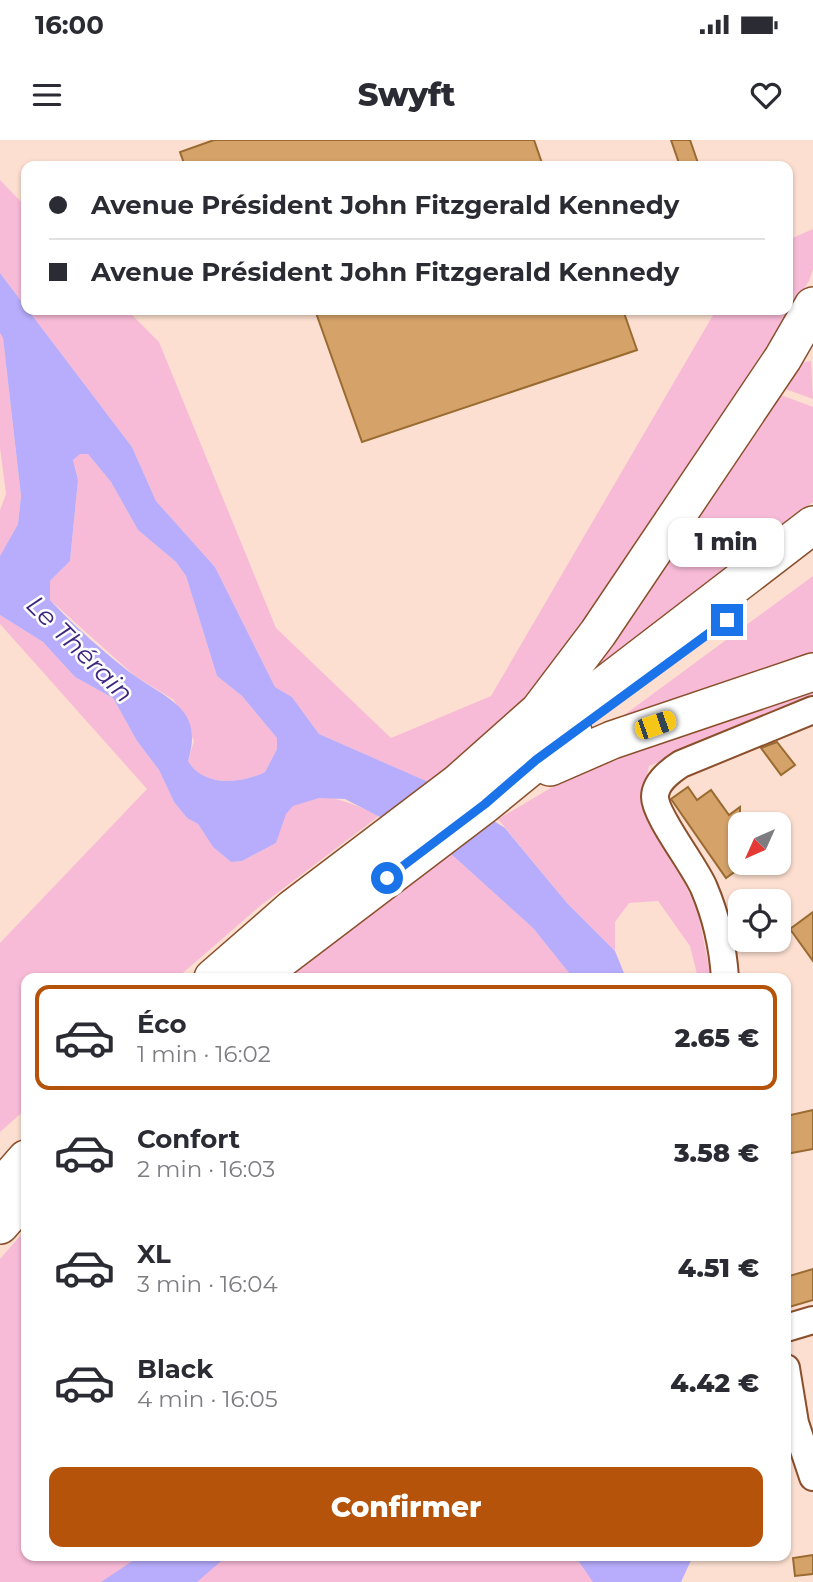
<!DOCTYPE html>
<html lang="fr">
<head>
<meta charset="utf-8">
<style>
	:root { --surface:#fff; --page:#f7f7f7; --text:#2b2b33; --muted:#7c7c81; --line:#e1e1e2; --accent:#b45309 }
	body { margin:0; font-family:Montserrat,sans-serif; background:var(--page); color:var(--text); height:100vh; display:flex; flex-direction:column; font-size:26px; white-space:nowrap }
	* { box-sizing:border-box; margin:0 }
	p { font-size:23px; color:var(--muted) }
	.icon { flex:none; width:38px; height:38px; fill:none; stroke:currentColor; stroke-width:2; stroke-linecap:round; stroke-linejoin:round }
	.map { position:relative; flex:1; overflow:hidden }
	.sheet { position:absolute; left:21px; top:833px; width:770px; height:588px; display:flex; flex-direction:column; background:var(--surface); border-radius:14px; box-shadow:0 2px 5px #0004 }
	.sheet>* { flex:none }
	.hud { position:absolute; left:21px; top:21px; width:772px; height:154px; border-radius:14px; box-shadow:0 2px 5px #0004; display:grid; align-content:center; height:154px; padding:0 28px; background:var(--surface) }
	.needle { width:46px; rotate:225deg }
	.controls { position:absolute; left:728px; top:672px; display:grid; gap:14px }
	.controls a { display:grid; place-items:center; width:63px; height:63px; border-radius:14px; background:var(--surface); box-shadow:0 2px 5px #0004; font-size:35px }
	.end { position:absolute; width:32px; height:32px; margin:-16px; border:9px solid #1a73e8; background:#fff; box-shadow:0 0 0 4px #fff }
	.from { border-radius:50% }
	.bubble { position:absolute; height:49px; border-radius:14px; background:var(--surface); box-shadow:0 2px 5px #0004; font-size:23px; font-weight:800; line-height:49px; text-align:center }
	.car { position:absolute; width:21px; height:42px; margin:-21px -10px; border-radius:9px; box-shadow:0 0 5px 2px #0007; background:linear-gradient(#f5c518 24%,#345 0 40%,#f5c518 0 76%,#345 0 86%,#f5c518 0) }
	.hud b { display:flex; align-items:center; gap:24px; height:66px; font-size:26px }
	.hud b+b { border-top:2px solid var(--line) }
	.hud i { width:18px; height:18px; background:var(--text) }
	ul { padding:12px 0 0; list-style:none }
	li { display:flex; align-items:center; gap:21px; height:105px; margin:0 14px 10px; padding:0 14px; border:4px solid transparent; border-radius:14px }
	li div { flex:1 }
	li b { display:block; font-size:26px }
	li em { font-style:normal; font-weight:800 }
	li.selected { border-color:var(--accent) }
	li>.icon { width:63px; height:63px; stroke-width:1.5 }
	.cta { display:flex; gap:14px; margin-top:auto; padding:14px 28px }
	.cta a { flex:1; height:80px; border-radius:14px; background:var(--accent); color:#fff; font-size:28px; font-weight:800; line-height:80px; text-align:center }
	.status { display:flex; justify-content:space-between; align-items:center; height:49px; padding:0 35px; background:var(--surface); direction:ltr }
	.status svg { height:19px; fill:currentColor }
	header { display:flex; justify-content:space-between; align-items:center; height:91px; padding:0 28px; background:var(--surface); font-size:32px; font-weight:800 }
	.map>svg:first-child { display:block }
</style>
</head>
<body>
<div class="status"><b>16:00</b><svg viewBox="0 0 49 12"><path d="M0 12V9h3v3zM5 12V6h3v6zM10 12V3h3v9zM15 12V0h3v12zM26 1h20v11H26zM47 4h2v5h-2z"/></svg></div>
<header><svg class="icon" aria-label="menu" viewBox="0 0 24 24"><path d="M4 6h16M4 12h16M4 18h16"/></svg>Swyft<svg class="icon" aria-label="heart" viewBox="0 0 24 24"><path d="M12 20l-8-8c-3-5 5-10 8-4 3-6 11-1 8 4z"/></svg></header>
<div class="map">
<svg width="813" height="1442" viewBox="0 0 813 1442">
	<rect width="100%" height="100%" fill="#fcdfd0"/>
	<g fill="#f8bbd7">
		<path d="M 0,40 L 26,67 L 26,167 L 0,133 Z"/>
		<path d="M 813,89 L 813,129 L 809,141 L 616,438 L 540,549 L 443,639 L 428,642 L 319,594 L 292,557 L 275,547 L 215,427 L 156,361 L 132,307 L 28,170 L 127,170 L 159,202 L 276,488 L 391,598 L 491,556 L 716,170 L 788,170 L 788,100 Z"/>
		<path d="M 0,193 L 3,198 L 21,356 L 18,384 L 0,416 L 0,370 L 6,354 L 0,308 Z"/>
		<path d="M 811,221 L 813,259 L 777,246 L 804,222 Z"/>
		<path d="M 773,252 L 813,267 L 813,362 L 575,549 Z"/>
		<path d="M 80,313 L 88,314 L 111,342 L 138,390 L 176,422 L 186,436 L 217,536 L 242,556 L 277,598 L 277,609 L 265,632 C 241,644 203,647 188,621 L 194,601 L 174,560 L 135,536 L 50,460 L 50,441 L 70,421 L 78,340 L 73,320 Z"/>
		<path d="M 813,436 L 813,522 L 593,598 Z"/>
		<path d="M 0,475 L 43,502 L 75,537 L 113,558 L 137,601 L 159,630 L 174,662 L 187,678 L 198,684 L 213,707 L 231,722 L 242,721 L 276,703 C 279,693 281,680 287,672 C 310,643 355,664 379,676 L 260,766 L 177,838 L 26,838 L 26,969 L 0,992 L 0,803 L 147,649 L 0,484 Z"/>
		<path d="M 813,550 L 813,560 L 649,626 L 643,653 L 698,772 L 711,838 L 698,838 L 690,806 L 658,761 L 629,763 L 615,782 L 615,811 L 567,763 L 498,679 L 561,642 L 639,611 Z"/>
		<path d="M 450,713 L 533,788 L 573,838 L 286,838 Z"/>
		<path d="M 26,1089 L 26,1416 L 610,1416 L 606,1442 L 0,1442 L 0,1119 Z"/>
	</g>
	<g fill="#b7adfc" fill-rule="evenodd">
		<path d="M 0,133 L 132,307 L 156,361 L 215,427 L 275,547 L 292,557 L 319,594 L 442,648 L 505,688 L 567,763 L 615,811 L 626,838 L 573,838 L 533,788 L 450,713 L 345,659 L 319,658 L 293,666 L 286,674 L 276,703 L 242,721 L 231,722 L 213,707 L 198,684 L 187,678 L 174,662 L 159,630 L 137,601 L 113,558 L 75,537 L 43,502 L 0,475 L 0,416 L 18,384 L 21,356 L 3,198 L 0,193 ZM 80,314 L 88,314 L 111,342 L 138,390 L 176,422 L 186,436 L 217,536 L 242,556 L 277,598 L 277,609 L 265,632 C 241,644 203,647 188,621 C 204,569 169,560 135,536 C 108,516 73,485 50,460 L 50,441 L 70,421 L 78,340 L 73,320 Z"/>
		<path d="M 140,1416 L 227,1416 L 197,1442 L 101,1442 Z"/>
		<path d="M 575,1416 L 693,1416 L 681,1442 L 593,1442 Z"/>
	</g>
	<g fill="#d5a369" stroke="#9a6b31" stroke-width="2">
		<path d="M 214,0 L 534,0 L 543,26 L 185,26 L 180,12 Z"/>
		<path d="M 671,0 L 690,0 L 699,26 L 680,26 Z"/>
		<path d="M 315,170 L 623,170 L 637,210 L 362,302 Z"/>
		<path d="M 777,602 L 795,625 L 781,635 L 761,608 Z"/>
		<path d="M 688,647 L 697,660 L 711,650 L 729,675 L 740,667 L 740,728 L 726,738 L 671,659 Z"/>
		<path d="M 813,772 L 813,821 L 790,789 Z"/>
		<path d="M 813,970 L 813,1009 L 786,1014 L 786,976 Z"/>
		<path d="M 813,1129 L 813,1160 L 786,1168 L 786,1137 Z"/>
		<path d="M 813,1415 L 813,1434 L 795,1436 L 793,1418 Z"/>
	</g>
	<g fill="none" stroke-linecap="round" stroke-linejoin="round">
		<g stroke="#8b4f2b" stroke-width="30">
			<g id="street">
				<path d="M 725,838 C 723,808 716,776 704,748 C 695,726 655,676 655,657 C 655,643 670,631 681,624 L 813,570"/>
				<path d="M 786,1188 L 813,1180"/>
				<path d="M 786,1228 L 795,1283 L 813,1337"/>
			</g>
		</g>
		<g stroke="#8b4f2b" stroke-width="40">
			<g id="secondary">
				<path d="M 537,597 L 813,385"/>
				<path d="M 550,627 L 612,600 L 813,532"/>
				<path d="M 213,838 L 292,769 L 458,643 L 539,571 L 598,493 L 783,218 L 813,166"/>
				<path d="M 256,838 L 485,664 L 573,592"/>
				<path d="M 0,1049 L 26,1019"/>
				<path d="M 0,1085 L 26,1055"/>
			</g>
		</g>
		<use href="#street" stroke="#fff" stroke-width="26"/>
		<use href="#secondary" stroke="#fff" stroke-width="37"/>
	</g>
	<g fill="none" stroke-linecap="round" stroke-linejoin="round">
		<path stroke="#1a73e8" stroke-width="9" d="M 387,738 L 485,664 L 536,620 L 727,480"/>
	</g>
	<g text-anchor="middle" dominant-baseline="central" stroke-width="5" stroke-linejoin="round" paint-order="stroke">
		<g font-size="26" font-style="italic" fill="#3e267f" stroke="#fff">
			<text transform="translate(80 509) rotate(45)">Le Thérain</text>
		</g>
	</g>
</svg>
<div class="controls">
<a><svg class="needle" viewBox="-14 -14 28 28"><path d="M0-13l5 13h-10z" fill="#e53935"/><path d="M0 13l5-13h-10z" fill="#7c7c81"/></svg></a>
<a><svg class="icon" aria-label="locate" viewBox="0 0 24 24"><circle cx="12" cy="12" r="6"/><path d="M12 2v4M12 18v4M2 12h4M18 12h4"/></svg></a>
</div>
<i class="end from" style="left:387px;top:738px"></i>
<i class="end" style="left:727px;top:480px"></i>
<div class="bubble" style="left:668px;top:378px;width:116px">1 min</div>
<i class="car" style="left:655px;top:585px;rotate:71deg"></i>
<div class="hud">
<b><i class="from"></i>Avenue Président John Fitzgerald Kennedy</b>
<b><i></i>Avenue Président John Fitzgerald Kennedy</b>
</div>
<section class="sheet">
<ul>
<li class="selected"><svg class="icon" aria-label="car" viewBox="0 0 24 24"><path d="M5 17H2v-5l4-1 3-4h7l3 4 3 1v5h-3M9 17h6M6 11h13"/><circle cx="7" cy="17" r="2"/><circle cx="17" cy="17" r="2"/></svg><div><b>Éco</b><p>1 min · 16:02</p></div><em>2.65 €</em></li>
<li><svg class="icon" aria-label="car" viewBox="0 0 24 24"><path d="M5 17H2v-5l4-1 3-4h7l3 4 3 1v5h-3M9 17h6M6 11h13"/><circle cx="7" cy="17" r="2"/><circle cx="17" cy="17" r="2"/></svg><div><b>Confort</b><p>2 min · 16:03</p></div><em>3.58 €</em></li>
<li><svg class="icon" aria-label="car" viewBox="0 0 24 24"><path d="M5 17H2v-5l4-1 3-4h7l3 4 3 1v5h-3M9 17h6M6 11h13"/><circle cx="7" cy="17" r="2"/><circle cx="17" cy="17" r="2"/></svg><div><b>XL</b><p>3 min · 16:04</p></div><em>4.51 €</em></li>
<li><svg class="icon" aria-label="car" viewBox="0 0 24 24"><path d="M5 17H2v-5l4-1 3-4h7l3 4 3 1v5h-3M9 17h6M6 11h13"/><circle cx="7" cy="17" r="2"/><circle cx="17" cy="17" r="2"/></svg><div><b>Black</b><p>4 min · 16:05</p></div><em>4.42 €</em></li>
</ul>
<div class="cta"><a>Confirmer</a></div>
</section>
</div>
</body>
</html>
